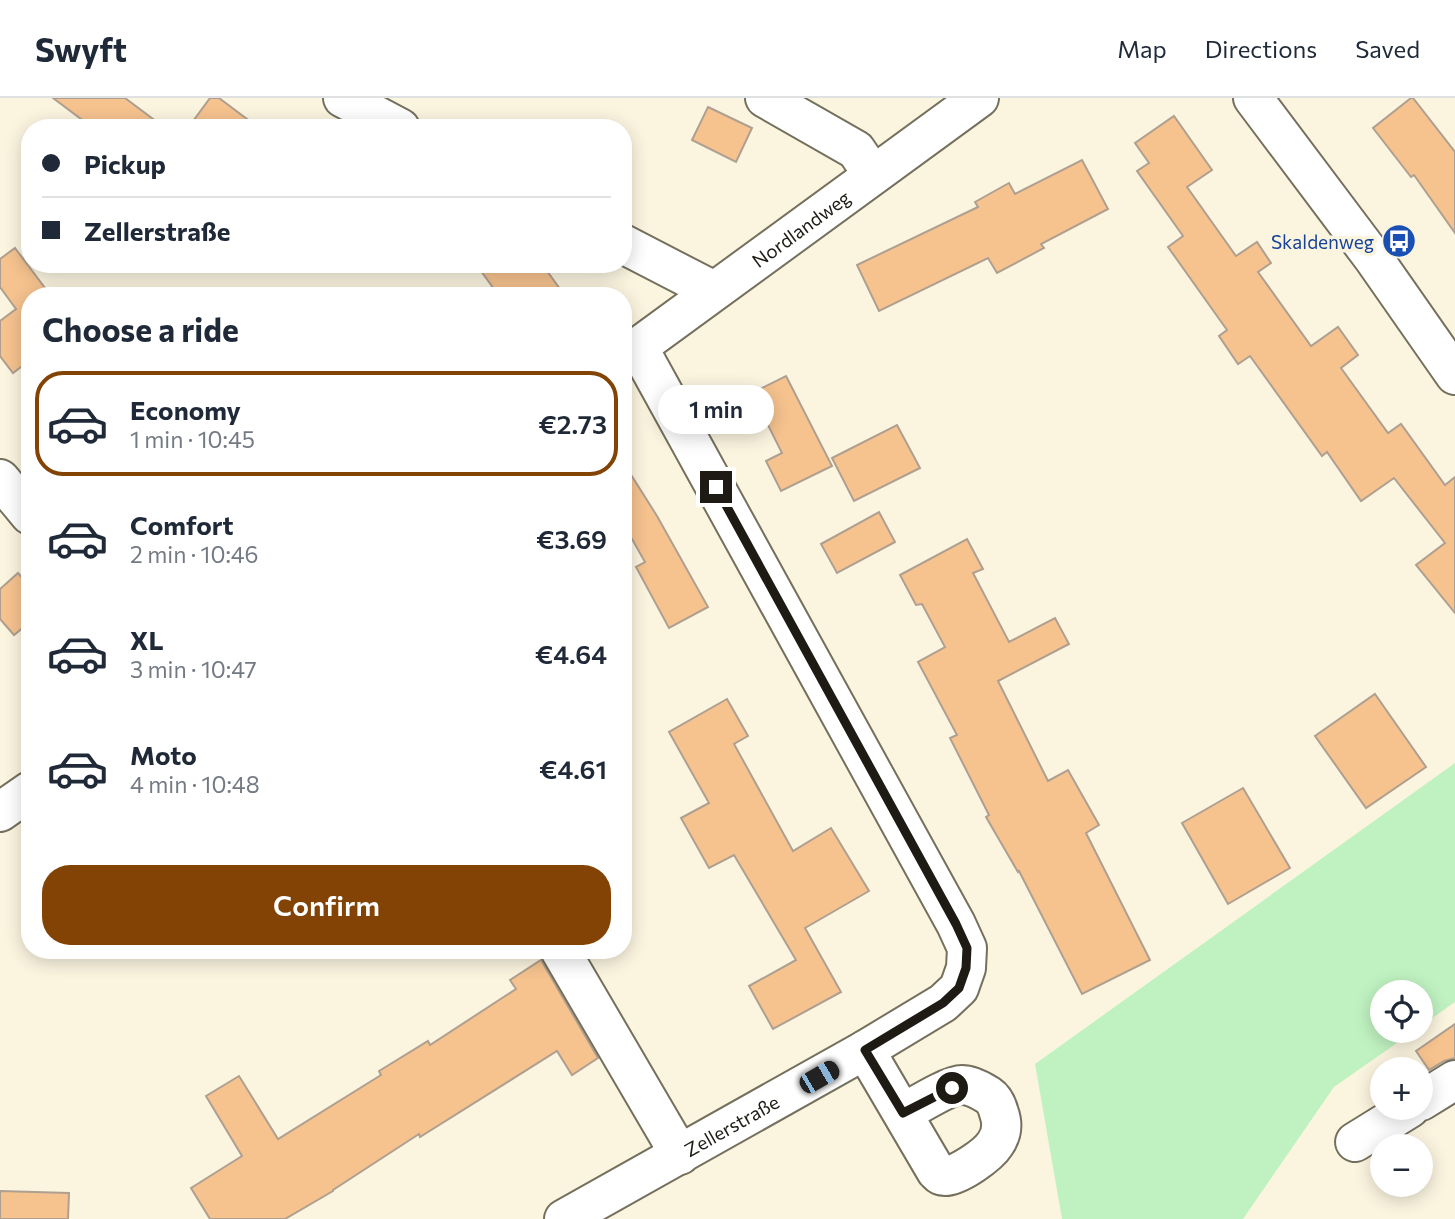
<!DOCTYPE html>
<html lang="en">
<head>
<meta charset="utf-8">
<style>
	:root { --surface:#fff; --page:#f6f6f7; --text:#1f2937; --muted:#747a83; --line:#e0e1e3; --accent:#824305 }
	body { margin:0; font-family:Commissioner,sans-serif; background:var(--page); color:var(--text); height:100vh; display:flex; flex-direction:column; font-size:26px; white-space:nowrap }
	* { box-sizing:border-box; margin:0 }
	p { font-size:23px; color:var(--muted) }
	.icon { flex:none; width:38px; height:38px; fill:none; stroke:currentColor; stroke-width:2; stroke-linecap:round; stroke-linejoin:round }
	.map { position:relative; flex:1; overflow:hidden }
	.panel { position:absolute; left:21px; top:189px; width:611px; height:672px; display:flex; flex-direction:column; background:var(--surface); border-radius:28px; box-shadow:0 4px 18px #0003 }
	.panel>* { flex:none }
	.hud { position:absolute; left:21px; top:21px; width:611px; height:154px; border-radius:28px; box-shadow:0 4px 18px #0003; display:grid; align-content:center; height:154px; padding:0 21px; background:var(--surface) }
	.fabs { position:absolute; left:1370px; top:882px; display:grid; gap:14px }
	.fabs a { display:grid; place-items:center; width:63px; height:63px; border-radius:50%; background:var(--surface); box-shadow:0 4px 18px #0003; font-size:35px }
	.end { position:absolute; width:32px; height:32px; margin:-16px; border:9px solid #1d1b14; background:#fff; box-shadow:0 0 0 4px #fff }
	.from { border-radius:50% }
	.bubble { position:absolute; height:49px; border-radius:24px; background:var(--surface); box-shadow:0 4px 18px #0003; font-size:23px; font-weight:600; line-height:49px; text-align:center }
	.car { position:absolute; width:21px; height:42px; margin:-21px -10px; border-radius:9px; box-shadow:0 0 5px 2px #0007; background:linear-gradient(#222 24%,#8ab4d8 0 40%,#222 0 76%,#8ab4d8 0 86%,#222 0) }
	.hud b { display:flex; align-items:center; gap:24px; height:66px; font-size:26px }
	.hud b+b { border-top:2px solid var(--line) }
	.hud i { width:18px; height:18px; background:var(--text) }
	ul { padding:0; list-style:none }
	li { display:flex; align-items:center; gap:21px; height:105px; margin:0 14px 10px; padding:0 7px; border:4px solid transparent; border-radius:28px }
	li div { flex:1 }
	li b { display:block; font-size:26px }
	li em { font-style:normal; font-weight:600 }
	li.current { border-color:var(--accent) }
	li>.icon { width:63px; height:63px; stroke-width:1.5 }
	h2 { padding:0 21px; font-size:32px; line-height:84px }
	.button { display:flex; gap:14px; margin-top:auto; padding:14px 21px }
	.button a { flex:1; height:80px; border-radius:28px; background:var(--accent); color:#fff; font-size:28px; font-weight:600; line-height:80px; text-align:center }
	header { display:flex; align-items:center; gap:42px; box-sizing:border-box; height:98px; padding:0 35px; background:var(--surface); border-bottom:2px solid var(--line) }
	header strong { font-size:33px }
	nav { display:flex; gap:38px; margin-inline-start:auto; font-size:24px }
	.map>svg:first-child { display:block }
</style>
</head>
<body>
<header>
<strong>Swyft</strong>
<nav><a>Map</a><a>Directions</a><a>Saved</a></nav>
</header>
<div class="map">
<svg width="1455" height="1121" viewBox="0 0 1455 1121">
	<rect width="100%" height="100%" fill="#fbf5e0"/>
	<path fill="#c0f2c1" d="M 1455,665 L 1455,904 L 1421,928 L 1421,894 L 1382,894 L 1382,933 L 1414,933 L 1334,989 L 1243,1121 L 1062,1121 L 1035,966 Z"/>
	<g fill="#f6c38f" stroke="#af9f90" stroke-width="2">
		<path d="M 53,0 L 125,0 L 165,30 L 93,30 Z"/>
		<path d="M 210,0 L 219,0 L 259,30 L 188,30 Z"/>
		<path d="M 1411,0 L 1413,0 L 1455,54 L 1455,135 L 1414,77 L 1411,79 L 1373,30 Z"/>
		<path d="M 708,9 L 752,30 L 736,64 L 692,42 Z"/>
		<path d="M 1174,18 L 1212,72 L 1187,89 L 1236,158 L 1257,144 L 1271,165 L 1258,174 L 1311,248 L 1338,229 L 1358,257 L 1341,270 L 1388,335 L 1401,326 L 1445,387 L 1455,379 L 1455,515 L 1416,467 L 1445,445 L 1394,380 L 1361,403 L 1327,354 L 1322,358 L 1250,258 L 1238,266 L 1219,238 L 1227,232 L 1168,149 L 1183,138 L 1137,73 L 1149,65 L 1135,45 Z"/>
		<path d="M 1082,62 L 1108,111 L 1041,146 L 1044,150 L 997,175 L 988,160 L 879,213 L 857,167 L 978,109 L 975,104 L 1009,85 L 1015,96 Z"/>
		<path d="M 15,150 L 51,198 L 30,198 L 30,262 L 13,275 L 0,258 L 0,223 L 16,211 L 0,189 L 0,161 Z"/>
		<path d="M 476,166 L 542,166 L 565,198 L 499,198 Z"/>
		<path d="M 786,278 L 832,368 L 781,393 L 766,363 L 782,355 L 752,295 Z"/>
		<path d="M 897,327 L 920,370 L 854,403 L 832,360 Z"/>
		<path d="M 623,364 L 657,418 L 708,509 L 669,530 L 636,469 L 645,464 L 623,425 Z"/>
		<path d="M 879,414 L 895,444 L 837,475 L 821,446 Z"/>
		<path d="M 967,441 L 983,471 L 973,475 L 1009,544 L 1055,520 L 1069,546 L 998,583 L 1048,683 L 1068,672 L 1099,727 L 1086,735 L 1150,862 L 1082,896 L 1019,773 L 1018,774 L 986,719 L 989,717 L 950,640 L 957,637 L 918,564 L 945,549 L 922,506 L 916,507 L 900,477 Z"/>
		<path d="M 18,475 L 30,489 L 30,524 L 14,537 L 0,521 L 0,491 Z"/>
		<path d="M 1375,596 L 1426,669 L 1366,710 L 1315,638 Z"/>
		<path d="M 727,601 L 748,638 L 734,646 L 793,753 L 831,730 L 869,793 L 805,830 L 841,894 L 773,931 L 749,888 L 796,862 L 734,757 L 709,770 L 681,720 L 709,705 L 669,634 Z"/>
		<path d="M 1243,690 L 1290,770 L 1228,806 L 1182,725 Z"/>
		<path d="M 541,862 L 598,960 L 572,977 L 557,953 L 420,1039 L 419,1036 L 333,1092 L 333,1093 L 285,1121 L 210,1121 L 191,1090 L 242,1058 L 206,998 L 239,978 L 278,1041 L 381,977 L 379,973 L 428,943 L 430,947 L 516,891 L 510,882 Z"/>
		<path d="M 1455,926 L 1455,960 L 1444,963 L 1429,972 L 1416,953 Z"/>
		<path d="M 0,1093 L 69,1095 L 68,1121 L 0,1121 Z"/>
	</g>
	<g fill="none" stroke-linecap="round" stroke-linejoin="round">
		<g stroke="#75705d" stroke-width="42">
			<g id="minor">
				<path d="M 343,0 L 400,30"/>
				<path d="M 765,0 L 856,52 L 873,77"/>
				<path d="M 1253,0 L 1374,161 L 1455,277"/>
				<path d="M 623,146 L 714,193"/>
				<path id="s1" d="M 623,260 L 979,0"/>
				<path d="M 0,381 L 30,417"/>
				<path d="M 0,714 L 30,693"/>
				<path d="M 560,852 L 680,1057"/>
				<path d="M 865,952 L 936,1073 C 940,1077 940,1078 945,1078 C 958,1078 988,1057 995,1046 C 1002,1036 1003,1026 999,1015 C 997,1007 994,1001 988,997 C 980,992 971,987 962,987 C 949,987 916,1008 903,1015"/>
				<path d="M 1421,1003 L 1455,982"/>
				<path d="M 1355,1044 L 1410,1010"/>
				<path id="s2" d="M 564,1121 L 865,952 L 943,905 L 959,890 L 966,870 L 967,850 L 956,826 L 638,249"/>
			</g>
		</g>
		<use href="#minor" stroke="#fff" stroke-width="38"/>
	</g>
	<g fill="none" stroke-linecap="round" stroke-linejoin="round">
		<path stroke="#1d1b14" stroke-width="9" d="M 716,389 L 956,826 L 967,850 L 966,870 L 959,890 L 943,905 L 865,952 L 903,1015 L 952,990"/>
	</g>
	<defs>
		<g id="bus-disc" transform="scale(1.75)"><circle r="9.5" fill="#1a4fb4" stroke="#fbf5e0"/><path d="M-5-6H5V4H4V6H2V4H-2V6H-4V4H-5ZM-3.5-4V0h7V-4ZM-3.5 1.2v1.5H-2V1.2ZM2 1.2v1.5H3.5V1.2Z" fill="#fff"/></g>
	</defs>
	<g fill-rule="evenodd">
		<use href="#bus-disc" x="1399" y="143"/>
	</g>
	<g text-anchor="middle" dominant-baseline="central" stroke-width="7" stroke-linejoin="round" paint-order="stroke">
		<g font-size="19" fill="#1d1b14" stroke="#fbf5e0">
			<text stroke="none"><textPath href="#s1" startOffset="220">Nordlandweg</textPath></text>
			<text stroke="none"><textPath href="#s2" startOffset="192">Zellerstraße</textPath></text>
		</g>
		<g font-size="19" fill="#164399" stroke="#fbf5e0" text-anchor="end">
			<text x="1374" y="143">Skaldenweg</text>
		</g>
	</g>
</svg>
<div class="fabs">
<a><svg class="icon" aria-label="locate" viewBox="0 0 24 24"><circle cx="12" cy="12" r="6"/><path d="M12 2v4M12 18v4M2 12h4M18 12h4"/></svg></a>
<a>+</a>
<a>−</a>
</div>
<i class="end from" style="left:952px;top:990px"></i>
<i class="end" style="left:716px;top:389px"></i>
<div class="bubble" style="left:658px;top:287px;width:116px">1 min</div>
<i class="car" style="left:819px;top:979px;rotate:60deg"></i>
<div class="hud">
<b><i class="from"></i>Pickup</b>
<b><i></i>Zellerstraße</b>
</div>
<section class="panel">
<h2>Choose a ride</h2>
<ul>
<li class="current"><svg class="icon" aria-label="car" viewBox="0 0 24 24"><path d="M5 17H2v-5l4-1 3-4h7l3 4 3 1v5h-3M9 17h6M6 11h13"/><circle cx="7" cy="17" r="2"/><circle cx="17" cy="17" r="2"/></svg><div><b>Economy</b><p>1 min · 10:45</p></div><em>€2.73</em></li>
<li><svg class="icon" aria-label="car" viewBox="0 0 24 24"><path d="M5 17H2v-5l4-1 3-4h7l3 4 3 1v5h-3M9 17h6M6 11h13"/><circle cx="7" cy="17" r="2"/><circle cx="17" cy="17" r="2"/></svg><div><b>Comfort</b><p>2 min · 10:46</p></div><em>€3.69</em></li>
<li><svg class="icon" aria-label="car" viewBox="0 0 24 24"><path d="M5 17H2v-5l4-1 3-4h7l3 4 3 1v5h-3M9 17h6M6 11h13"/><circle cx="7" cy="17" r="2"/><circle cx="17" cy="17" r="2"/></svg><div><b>XL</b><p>3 min · 10:47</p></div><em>€4.64</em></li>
<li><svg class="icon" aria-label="car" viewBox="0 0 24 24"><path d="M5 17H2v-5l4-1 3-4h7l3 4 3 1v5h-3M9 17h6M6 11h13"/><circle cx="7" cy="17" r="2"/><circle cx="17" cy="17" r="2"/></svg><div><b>Moto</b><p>4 min · 10:48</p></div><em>€4.61</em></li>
</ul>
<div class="button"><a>Confirm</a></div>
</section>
</div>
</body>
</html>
